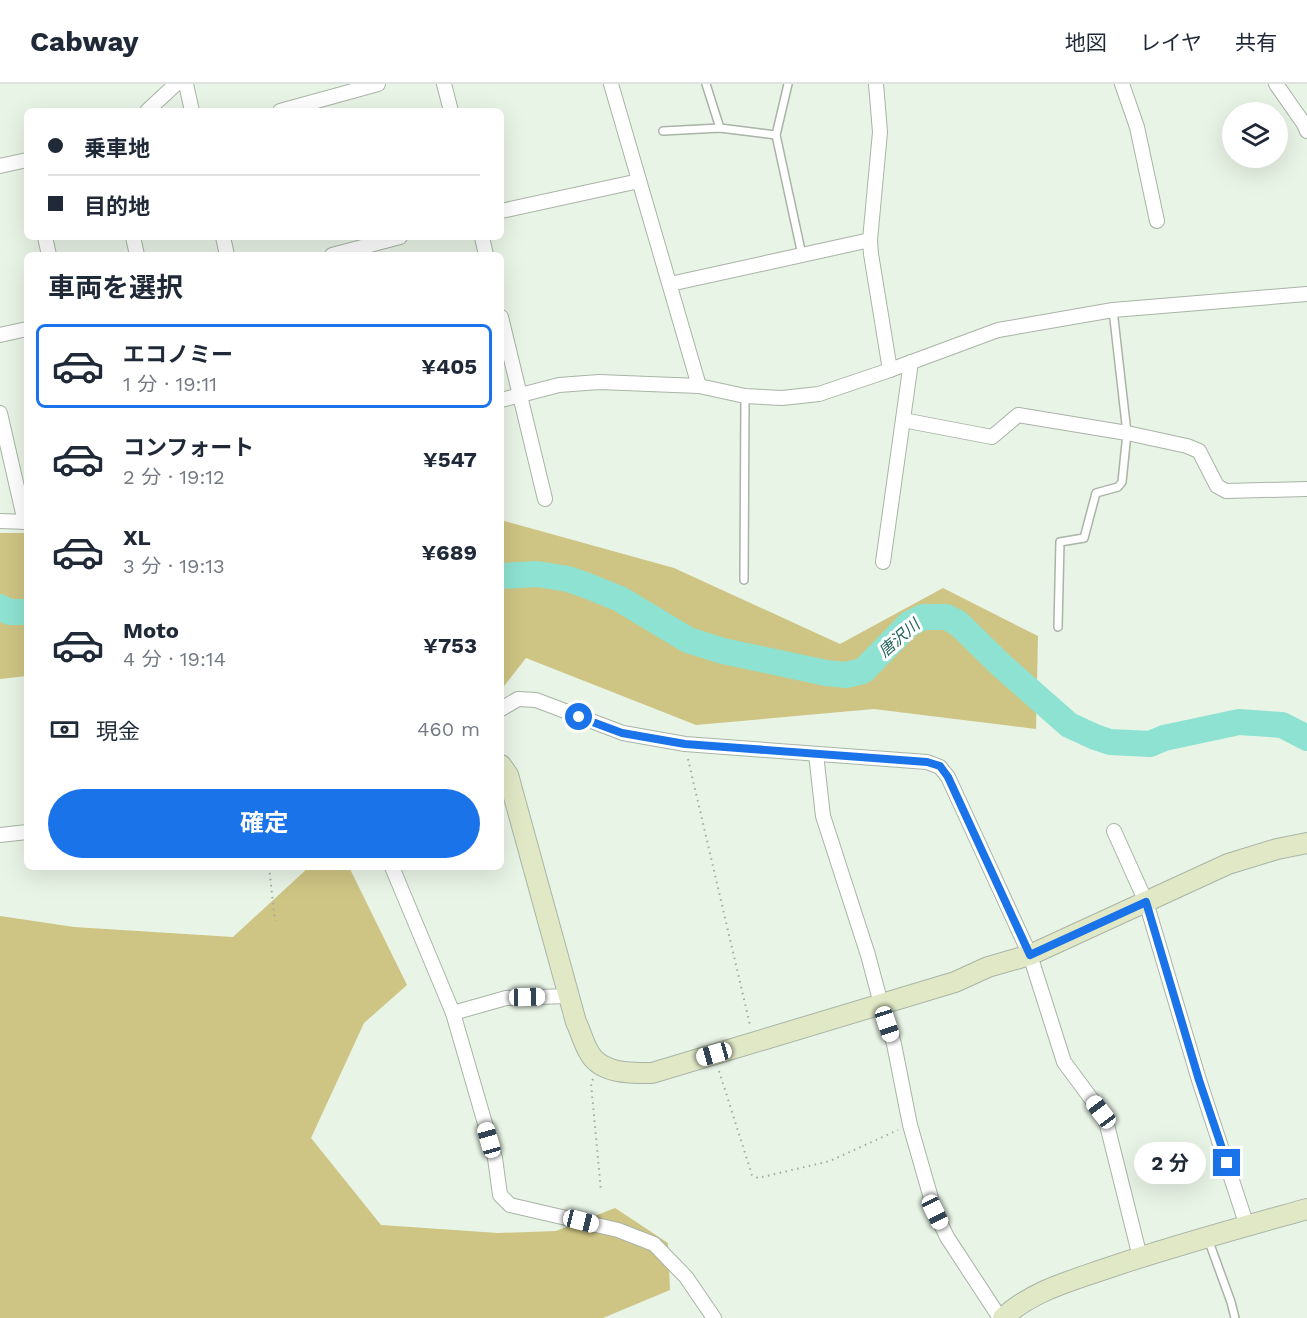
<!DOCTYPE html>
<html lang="ja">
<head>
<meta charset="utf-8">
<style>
	:root { --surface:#fff; --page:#f2f2f3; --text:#1f2937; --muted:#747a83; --line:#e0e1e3; --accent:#1a73e8 }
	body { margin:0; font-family:"Work Sans","Noto Sans JP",sans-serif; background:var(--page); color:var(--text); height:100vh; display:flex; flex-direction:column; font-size:22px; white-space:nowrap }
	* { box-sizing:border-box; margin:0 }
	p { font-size:20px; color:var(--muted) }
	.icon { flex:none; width:33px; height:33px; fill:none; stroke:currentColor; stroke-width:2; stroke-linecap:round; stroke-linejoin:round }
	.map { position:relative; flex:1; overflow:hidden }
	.sheet { position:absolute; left:24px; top:168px; width:480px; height:618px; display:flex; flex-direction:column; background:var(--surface); border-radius:9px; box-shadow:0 6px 24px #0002 }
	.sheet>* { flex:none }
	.hud { position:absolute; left:24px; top:24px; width:480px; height:132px; border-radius:9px; box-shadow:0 6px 24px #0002; display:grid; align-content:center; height:132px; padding:0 24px; background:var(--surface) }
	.controls { position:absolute; left:1222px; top:18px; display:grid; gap:12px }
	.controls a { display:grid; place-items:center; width:66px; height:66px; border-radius:50%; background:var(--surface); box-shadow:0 6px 24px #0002; font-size:30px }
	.end { position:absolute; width:27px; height:27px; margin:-14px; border:8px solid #1a73e8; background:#fff; box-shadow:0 0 0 3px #fff }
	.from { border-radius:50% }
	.bubble { position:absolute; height:42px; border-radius:21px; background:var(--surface); box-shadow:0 6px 24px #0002; font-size:20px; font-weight:700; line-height:42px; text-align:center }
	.car { position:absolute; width:18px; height:36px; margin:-18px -9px; border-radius:8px; box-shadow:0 0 4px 2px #0007; background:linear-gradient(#fff 24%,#345 0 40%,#fff 0 76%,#345 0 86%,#fff 0) }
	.hud b { display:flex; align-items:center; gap:21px; height:57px; font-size:22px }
	.hud b+b { border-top:2px solid var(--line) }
	.hud i { width:15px; height:15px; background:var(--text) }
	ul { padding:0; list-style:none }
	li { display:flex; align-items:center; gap:18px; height:84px; margin:0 12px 9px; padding:0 12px; border:3px solid transparent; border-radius:9px }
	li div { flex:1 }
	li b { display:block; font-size:22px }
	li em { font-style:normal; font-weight:700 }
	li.on { border-color:var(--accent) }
	li>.icon { width:54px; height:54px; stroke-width:1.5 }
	h2 { padding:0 24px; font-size:27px; line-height:72px }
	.pay { display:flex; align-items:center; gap:15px; height:66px; padding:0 24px; font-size:22px }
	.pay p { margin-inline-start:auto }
	.button { display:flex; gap:12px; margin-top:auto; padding:12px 24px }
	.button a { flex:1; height:69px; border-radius:36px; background:var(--accent); color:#fff; font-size:24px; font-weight:700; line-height:69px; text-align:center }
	header { display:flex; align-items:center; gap:36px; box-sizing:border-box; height:84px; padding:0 30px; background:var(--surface); border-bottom:2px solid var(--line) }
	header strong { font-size:28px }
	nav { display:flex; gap:33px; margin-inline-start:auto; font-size:21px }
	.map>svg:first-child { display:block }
</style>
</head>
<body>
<header>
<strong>Cabway</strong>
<nav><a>地図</a><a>レイヤ</a><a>共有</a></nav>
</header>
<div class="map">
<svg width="1307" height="1234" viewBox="0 0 1307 1234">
	<rect width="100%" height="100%" fill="#e8f4e6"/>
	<g fill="#cec483">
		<path d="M 501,436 L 674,484 L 840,560 L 943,504 L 1038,552 L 1036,645 L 874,625 L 696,641 L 526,574 L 501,606 Z"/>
		<path d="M 0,449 L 27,449 L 27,592 L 0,595 Z"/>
		<path d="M 309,783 L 349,783 L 407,901 L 364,939 L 311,1054 L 381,1141 L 498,1149 L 556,1147 L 615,1124 L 668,1159 L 670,1206 L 603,1234 L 0,1234 L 0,832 L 74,843 L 233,853 Z"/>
	</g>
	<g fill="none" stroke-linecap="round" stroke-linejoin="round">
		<g stroke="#8ee2d1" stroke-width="26">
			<path d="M 501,492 L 537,490 L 568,495 L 588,502 L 620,515 L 688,556 L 723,567 L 826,589 L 846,591 L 863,587 L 909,540 L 923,533 L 946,533 L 958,539 L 1001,581 L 1069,641 L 1095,653 L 1110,658 L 1150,660 L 1164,654 L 1239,638 L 1282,641 L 1307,654"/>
			<path d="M 0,523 L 9,528 L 27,528"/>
		</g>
		<g stroke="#a9b4a7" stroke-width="10">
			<g id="lane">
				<path d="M 706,0 L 720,44"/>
				<path d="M 788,0 L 776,51 L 802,171"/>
				<path d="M 663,47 L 720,44 L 776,51"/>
				<path d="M 744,496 L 745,312"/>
				<path d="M 1058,543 L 1060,458 L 1084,454 L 1096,409 L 1118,403 L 1122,398 L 1127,349 L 1113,226"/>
				<path d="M 1208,1155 L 1231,1218 L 1235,1234"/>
			</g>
		</g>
		<g stroke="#a9b4a7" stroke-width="16">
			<g id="street">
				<path d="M 186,0 L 192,27"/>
				<path d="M 444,0 L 451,27"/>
				<path d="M 611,0 L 699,302"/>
				<path d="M 876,0 L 880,48 L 870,156 L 871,170 L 890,286"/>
				<path d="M 1122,0 L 1137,43 L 1157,137"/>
				<path d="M 1276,0 L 1304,40 L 1307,47"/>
				<path d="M 147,27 L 176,0"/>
				<path d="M 280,27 L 378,0"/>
				<path d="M 0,82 L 27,76"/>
				<path d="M 501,127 L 639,97"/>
				<path d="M 45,153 L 49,171"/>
				<path d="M 133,153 L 137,171"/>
				<path d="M 223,153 L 227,171"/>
				<path d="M 482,153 L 486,171"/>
				<path d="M 332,171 L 400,153"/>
				<path d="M 670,200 L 870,156"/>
				<path d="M 501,233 L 545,415"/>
				<path d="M 0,251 L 27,245"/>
				<path d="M 501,316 L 559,301 L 599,298 L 699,302 L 745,312 L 782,314 L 819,310 L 890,286 L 998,246 L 1113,226 L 1307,210"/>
				<path d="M 0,329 L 25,438"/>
				<path d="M 903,336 L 992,353 L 1018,331 L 1127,349 L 1187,362 L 1199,367 L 1217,402 L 1226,407 L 1307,405"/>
				<path d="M 0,437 L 27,438"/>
				<path d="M 883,478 L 911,278"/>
				<path d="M 501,625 L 518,615 L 536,616 L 623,649 L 685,660 L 927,678 L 940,683 L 948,693 L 1030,871 L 1064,978 L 1101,1028 L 1107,1041 L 1140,1173"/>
				<path d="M 816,670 L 823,732 L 868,871 L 881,920 L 894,960 L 910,1041 L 935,1128 L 947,1153 L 1000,1234"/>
				<path d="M 1114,747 L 1146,818 L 1199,996 L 1247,1142"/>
				<path d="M 0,751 L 27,748"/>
				<path d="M 392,783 L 453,929 L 495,1074 L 500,1111 L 510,1121 L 618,1146 L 654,1160 L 686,1193 L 714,1234"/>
				<path d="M 453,929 L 506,914 L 568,912"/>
			</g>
		</g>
		<g stroke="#a9b4a7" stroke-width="22">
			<g id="secondary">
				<path d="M 501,681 L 508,691 L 576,938 C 581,948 584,961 590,970 C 602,990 632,989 652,989 L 955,898 L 988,883 L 1030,871 L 1228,780 L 1277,765 L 1307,759"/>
				<path d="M 1003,1234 C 1030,1208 1070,1197 1105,1185 C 1172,1162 1239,1144 1307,1125"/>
			</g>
		</g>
		<g stroke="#a2aaa0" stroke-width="2" stroke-dasharray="1.5 4.5" stroke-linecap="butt">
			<path d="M 688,675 L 750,941"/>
			<path d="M 269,783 L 275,837"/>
			<path d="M 719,987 L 752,1091 L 758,1094 L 830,1077 L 898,1046"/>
			<path d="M 593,995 L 591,999 L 601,1107"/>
		</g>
		<use href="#lane" stroke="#fff" stroke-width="7"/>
		<use href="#street" stroke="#fff" stroke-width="14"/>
		<use href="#secondary" stroke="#e1e8c6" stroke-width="20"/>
	</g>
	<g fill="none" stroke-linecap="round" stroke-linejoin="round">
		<path stroke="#1a73e8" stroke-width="8" d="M 579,633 L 622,649 L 685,660 L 927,678 L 940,682 L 948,693 L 1030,871 L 1146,818 L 1199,996 L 1227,1079"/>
	</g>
	<g text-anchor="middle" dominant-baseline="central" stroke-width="6" stroke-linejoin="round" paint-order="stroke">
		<g font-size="16" font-style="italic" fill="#216459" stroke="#fff">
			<text transform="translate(899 554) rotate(-41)">唐沢川</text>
		</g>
	</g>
</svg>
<div class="controls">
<a><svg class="icon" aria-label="layers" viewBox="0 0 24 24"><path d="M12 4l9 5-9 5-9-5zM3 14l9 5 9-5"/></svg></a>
</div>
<i class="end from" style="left:579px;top:633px"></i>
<i class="end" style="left:1227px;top:1079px"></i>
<div class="bubble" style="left:1134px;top:1058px;width:72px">2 分</div>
<i class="car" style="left:527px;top:913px;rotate:89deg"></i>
<i class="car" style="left:887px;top:940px;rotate:162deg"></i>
<i class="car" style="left:714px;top:970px;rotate:254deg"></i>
<i class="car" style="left:1101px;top:1028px;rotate:323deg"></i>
<i class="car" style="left:489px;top:1056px;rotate:344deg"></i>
<i class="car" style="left:935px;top:1128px;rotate:154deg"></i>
<i class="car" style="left:581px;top:1137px;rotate:104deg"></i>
<div class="hud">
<b><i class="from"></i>乗車地</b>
<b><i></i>目的地</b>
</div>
<section class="sheet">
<h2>車両を選択</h2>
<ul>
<li class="on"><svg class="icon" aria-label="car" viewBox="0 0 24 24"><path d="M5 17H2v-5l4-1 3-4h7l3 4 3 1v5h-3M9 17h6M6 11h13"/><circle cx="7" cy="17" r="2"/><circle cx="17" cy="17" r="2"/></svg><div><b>エコノミー</b><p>1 分 · 19:11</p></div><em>¥405</em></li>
<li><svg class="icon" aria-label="car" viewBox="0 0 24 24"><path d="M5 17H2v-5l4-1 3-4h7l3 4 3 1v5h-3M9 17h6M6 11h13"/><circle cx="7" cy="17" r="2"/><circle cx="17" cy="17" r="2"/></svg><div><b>コンフォート</b><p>2 分 · 19:12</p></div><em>¥547</em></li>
<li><svg class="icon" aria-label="car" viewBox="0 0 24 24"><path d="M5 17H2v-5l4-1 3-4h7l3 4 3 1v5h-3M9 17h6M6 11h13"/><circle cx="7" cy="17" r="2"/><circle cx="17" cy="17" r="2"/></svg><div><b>XL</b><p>3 分 · 19:13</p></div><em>¥689</em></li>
<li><svg class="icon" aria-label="car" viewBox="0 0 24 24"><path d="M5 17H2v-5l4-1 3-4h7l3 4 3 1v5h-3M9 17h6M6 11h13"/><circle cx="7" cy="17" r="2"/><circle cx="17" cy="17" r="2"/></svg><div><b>Moto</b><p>4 分 · 19:14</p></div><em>¥753</em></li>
</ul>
<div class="pay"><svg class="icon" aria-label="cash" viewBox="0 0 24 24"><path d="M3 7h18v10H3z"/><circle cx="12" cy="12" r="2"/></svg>現金<p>460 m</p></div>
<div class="button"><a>確定</a></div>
</section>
</div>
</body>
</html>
